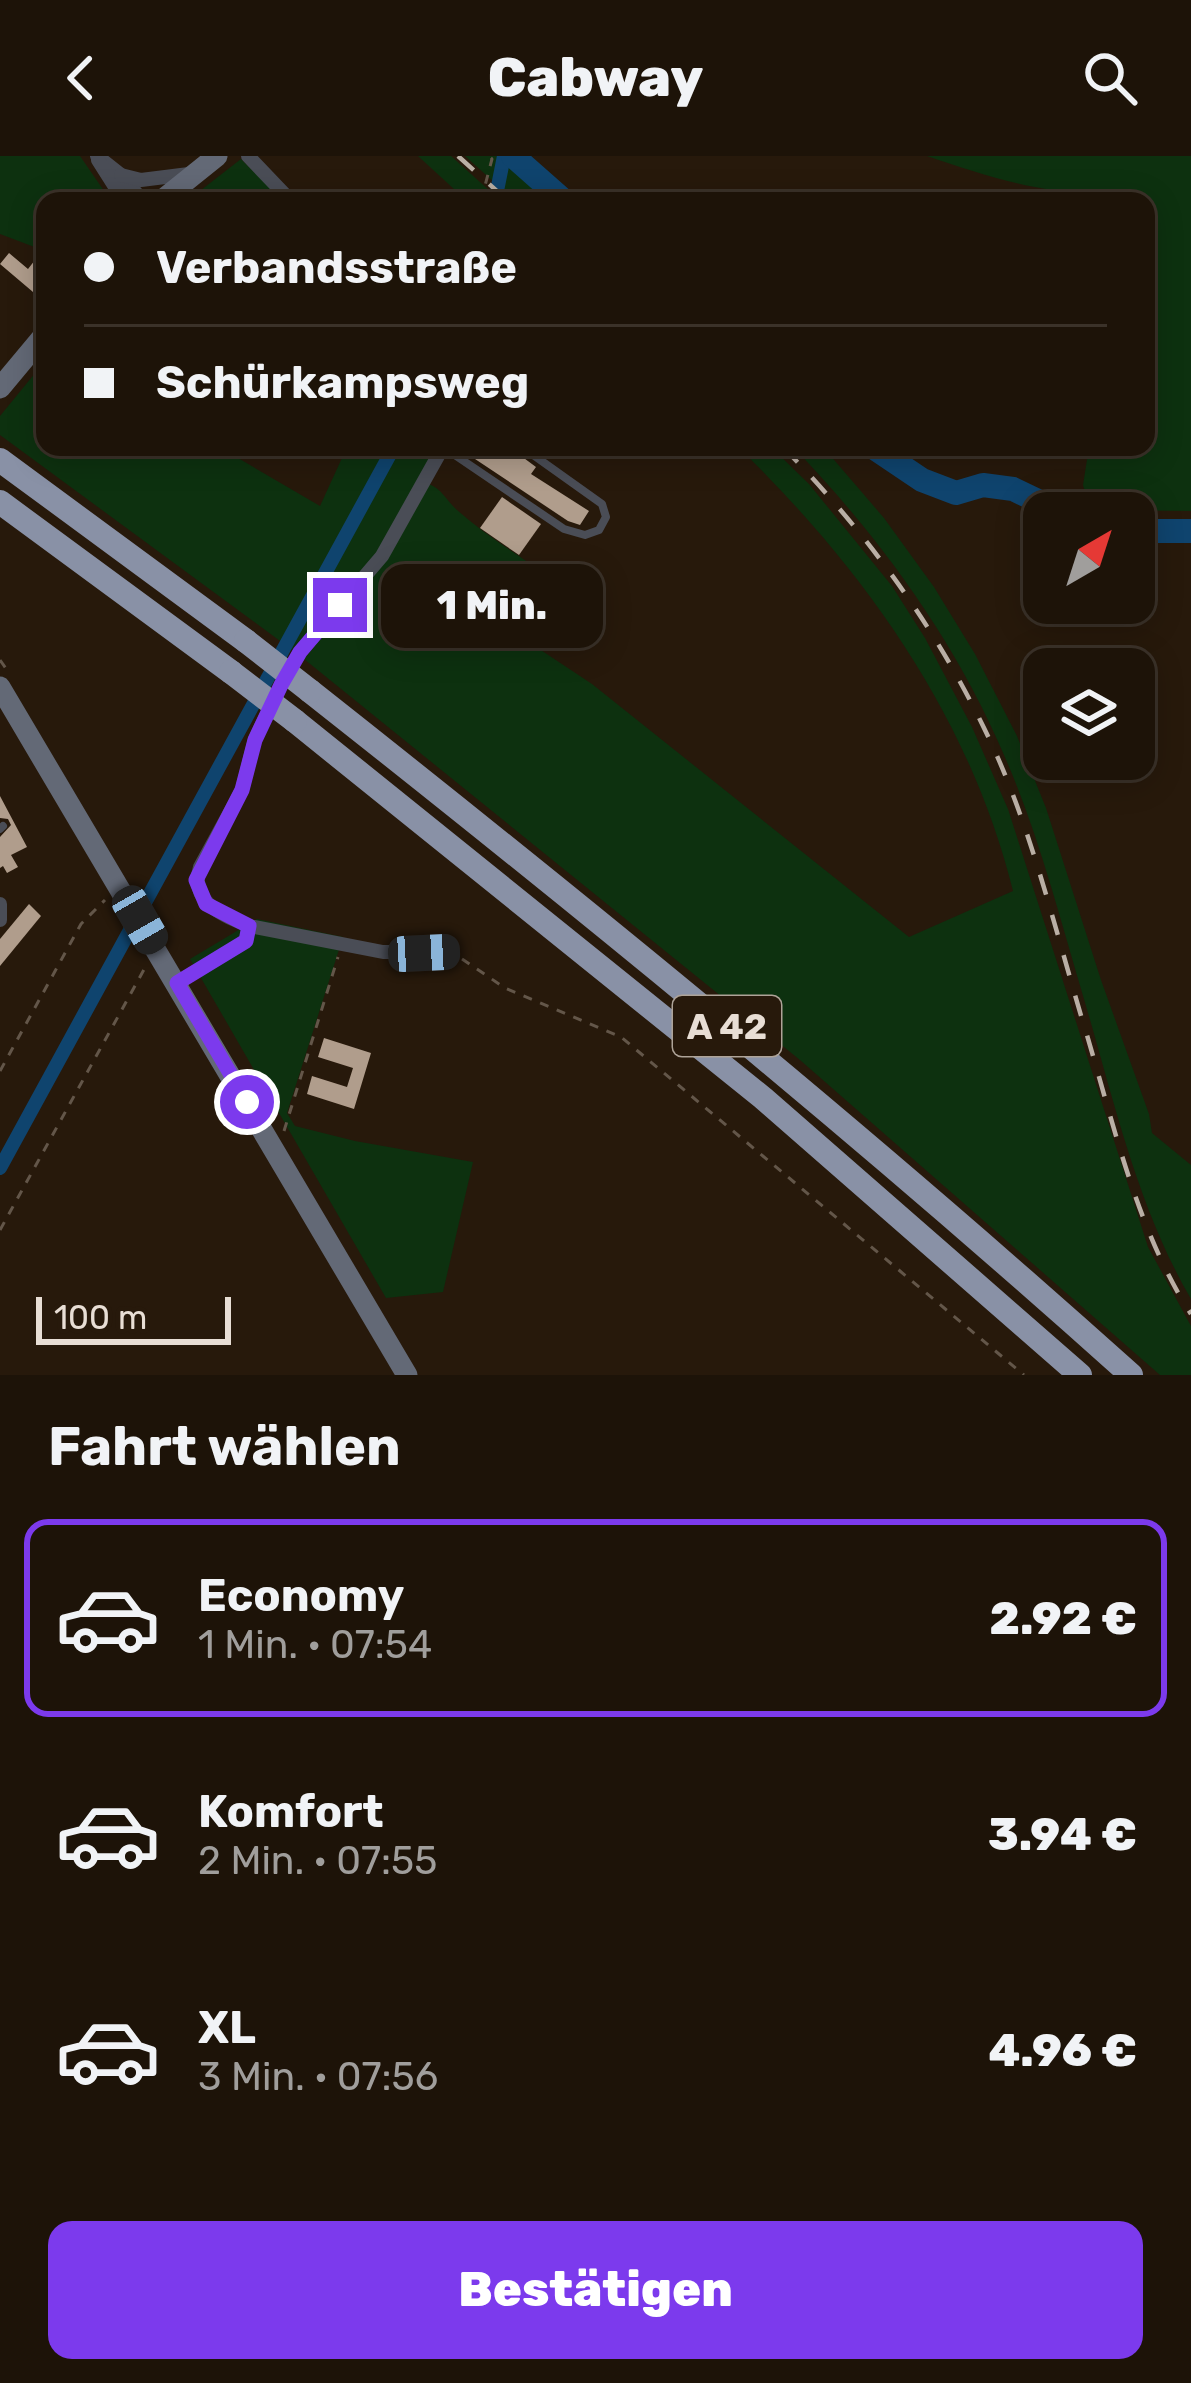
<!DOCTYPE html>
<html lang="de">
<head>
<meta charset="utf-8">
<style>
	:root { --surface:#1d1308; --page:#251c12; --text:#f1f3f6; --muted:#a09e9c; --line:#3b3229; --accent:#7c3aed }
	body { margin:0; font-family:Rubik,sans-serif; background:var(--page); color:var(--text); height:100vh; display:flex; flex-direction:column; font-size:45px; white-space:nowrap }
	* { box-sizing:border-box; margin:0 }
	p { font-size:39px; color:var(--muted) }
	.icon { flex:none; width:66px; height:66px; fill:none; stroke:currentColor; stroke-width:2; stroke-linecap:round; stroke-linejoin:round }
	.map { position:relative; height:1219px; overflow:hidden }
	.drawer { display:flex; flex-direction:column; background:var(--surface); flex:1 }
	.drawer>* { flex:none }
	.guide { position:absolute; left:36px; top:36px; width:1119px; height:264px; border-radius:24px; box-shadow:0 6px 30px #0003,0 0 0 3px var(--line); display:grid; align-content:center; height:264px; padding:0 48px; background:var(--surface) }
	.needle { width:78px; rotate:39deg }
	.controls { position:absolute; left:1023px; top:336px; display:grid; gap:24px }
	.controls a { display:grid; place-items:center; width:132px; height:132px; border-radius:24px; background:var(--surface); box-shadow:0 6px 30px #0003,0 0 0 3px var(--line); font-size:60px }
	.scale { position:absolute; left:36px; bottom:30px; width:195px; box-sizing:border-box; padding-left:12px; border:6px solid #e8ded5; border-top:0; font-size:33px; line-height:42px; white-space:nowrap; color:#e8ded5; -webkit-text-stroke:9px #27190b; paint-order:stroke }
	.end { position:absolute; width:54px; height:54px; margin:-27px; border:15px solid #7c3aed; background:#fff; box-shadow:0 0 0 6px #fff }
	.from { border-radius:50% }
	.bubble { position:absolute; height:84px; border-radius:24px; background:var(--surface); box-shadow:0 6px 30px #0003,0 0 0 3px var(--line); font-size:39px; font-weight:800; line-height:84px; text-align:center }
	.car { position:absolute; width:36px; height:72px; margin:-36px -18px; border-radius:15px; box-shadow:0 0 9px 3px #0007; background:linear-gradient(#222 24%,#8ab4d8 0 40%,#222 0 76%,#8ab4d8 0 86%,#222 0) }
	.guide b { display:flex; align-items:center; gap:42px; height:114px; font-size:45px }
	.guide b+b { border-top:3px solid var(--line) }
	.guide i { width:30px; height:30px; background:var(--text) }
	ul { padding:0; list-style:none }
	li { display:flex; align-items:center; gap:36px; height:198px; margin:0 24px 18px; padding:0 24px; border:6px solid transparent; border-radius:24px }
	li div { flex:1 }
	li b { display:block; font-size:45px }
	li em { font-style:normal; font-weight:800 }
	li.on { border-color:var(--accent) }
	li>.icon { width:108px; height:108px; stroke-width:1.5 }
	h2 { padding:0 48px; font-size:54px; line-height:144px }
	.primary-button { display:flex; gap:24px; margin-top:auto; padding:24px 48px }
	.primary-button a { flex:1; height:138px; border-radius:24px; background:var(--accent); color:#fff; font-size:48px; font-weight:800; line-height:138px; text-align:center }
	header { display:flex; justify-content:space-between; align-items:center; height:156px; padding:0 48px; background:var(--surface); font-size:54px; font-weight:800 }
	.map>svg:first-child { display:block }
</style>
</head>
<body>
<header><svg class="icon" aria-label="back" viewBox="0 0 24 24"><path d="M15 5l-7 7 7 7"/></svg>Cabway<svg class="icon" aria-label="search" viewBox="0 0 24 24"><circle cx="10" cy="10" r="6"/><path d="M15 15l6 6"/></svg></header>
<div class="map">
<svg width="1191" height="1219" viewBox="0 0 1191 1219">
	<rect width="100%" height="100%" fill="#27190b"/>
	<g fill="#0d310f">
		<path d="M 0,0 L 80,0 L 111,45 L 45,45 L 45,95 L 0,78 Z"/>
		<path d="M 418,0 L 451,0 L 501,45 L 467,45 Z"/>
		<path d="M 465,0 L 499,0 L 551,45 L 515,45 Z"/>
		<path d="M 927,0 L 1191,0 L 1191,355 L 1090,354 L 1083,329 L 1089,291 L 1146,291 L 1146,45 L 1095,45 L 1094,38 C 1034,36 983,19 927,0 Z"/>
		<path d="M 241,3 L 283,45 L 187,45 Z"/>
		<path d="M 45,205 L 45,291 L 219,291 L 320,350 L 347,291 L 436,291 L 379,398 L 295,496 L 0,279 L 0,260 Z"/>
		<path d="M 738,291 L 771,291 L 809,328 L 892,430 L 925,482 L 972,571 L 1008,653 L 1148,1091 L 1191,1170 L 1191,1219 L 1160,1219 L 800,904 L 304,503 L 387,403 L 429,328 C 442,333 446,344 457,354 C 485,379 520,400 551,422 L 500,467 L 592,528 L 909,781 L 1013,735 C 970,561 864,413 738,291 Z"/>
		<path d="M 793,291 L 823,291 L 884,362 L 934,431 L 975,498 L 1017,580 L 1046,652 L 1101,824 L 1149,958 L 1152,977 L 1191,1009 L 1191,1143 C 1136,1049 1112,936 1081,833 C 1058,755 1037,674 1004,599 C 955,484 879,380 793,291 Z"/>
		<path d="M 257,763 L 343,781 L 287,957 L 295,970 L 355,985 L 473,1006 L 443,1136 L 386,1142 L 190,803 Z"/>
	</g>
	<g fill="none" stroke-linecap="round" stroke-linejoin="round">
		<g stroke="#0f446e" stroke-width="14">
			<path d="M 495,45 L 504,0"/>
			<path d="M 0,1012 L 394,291"/>
		</g>
		<g stroke="#0f446e" stroke-width="24">
			<path d="M 513,0 L 564,45"/>
			<path d="M 873,291 L 922,324 L 956,337 L 983,329 L 1013,333 L 1063,357"/>
			<path d="M 1134,375 L 1191,375"/>
		</g>
	</g>
	<g fill="#b09d8c">
		<path d="M 9,97 L 28,113 L 35,104 L 45,112 L 45,133 L 39,128 L 33,136 L 0,108 Z"/>
		<path d="M 478,291 L 509,291 L 536,311 L 531,318 L 589,355 L 580,369 L 568,365 L 472,301 Z"/>
		<path d="M 502,341 L 541,368 L 519,399 L 480,372 Z"/>
		<path d="M 0,640 L 27,691 L 11,699 L 18,711 L 7,717 L 3,710 L 0,712 L 0,681 L 11,669 L 8,663 L 0,662 Z"/>
		<path d="M 29,748 L 41,760 L 0,810 L 0,783 Z"/>
		<path d="M 324,882 L 371,897 L 354,953 L 307,938 L 312,920 L 347,931 L 353,912 L 318,901 Z"/>
	</g>
	<g fill="none" stroke-linecap="round" stroke-linejoin="round">
		<g stroke="#635649" stroke-width="3" stroke-dasharray="9 9" stroke-linecap="butt">
			<path d="M 481,45 L 492,3 L 489,0"/>
			<path d="M 0,504 L 7,514"/>
			<path d="M 462,803 L 505,832 L 621,881 L 1024,1219"/>
			<path d="M 0,915 L 81,768 L 105,744"/>
			<path d="M 284,975 L 338,801"/>
			<path d="M 0,1074 L 146,810"/>
		</g>
		<g stroke="#4a4d56" stroke-width="8">
			<path d="M 443,291 L 564,373 L 585,379 L 599,374 L 606,361 L 602,348 L 522,291"/>
			<path d="M 0,673 L 3,670"/>
		</g>
		<g stroke="#4a4d56" stroke-width="14">
			<path d="M 97,0 L 121,19 L 143,45"/>
			<path d="M 248,0 L 291,45"/>
			<path d="M 98,4 L 124,45"/>
			<path d="M 121,19 L 141,24 L 189,18"/>
			<path d="M 0,748 L 0,764"/>
			<path d="M 249,770 L 383,796 L 450,796"/>
			<path d="M 177,827 L 246,785 L 249,770 C 221,758 189,746 200,711 L 242,634 L 255,583 L 281,529 L 300,496 L 382,400 L 443,291"/>
		</g>
		<g stroke="#636976" stroke-width="21">
			<path d="M 161,45 L 217,0"/>
			<path d="M 0,232 L 45,178"/>
			<path d="M 0,531 L 407,1219"/>
		</g>
		<g stroke="#8991a6" stroke-width="24">
			<path d="M 0,304 L 246,485"/>
			<path d="M 0,346 L 231,516"/>
			<path d="M 310,535 C 590,756 866,981 1131,1219"/>
			<path d="M 295,565 L 763,942 L 1080,1219"/>
		</g>
		<g stroke="#baafa5" stroke-width="4.5" stroke-dasharray="21 21" stroke-linecap="butt">
			<path d="M 458,0 L 508,45"/>
			<path d="M 783,291 C 865,375 933,467 984,572 C 1031,667 1055,775 1086,876 C 1114,969 1137,1075 1191,1158"/>
		</g>
		<g stroke="#8991a6" stroke-width="24">
			<path d="M 246,485 L 310,535"/>
			<path d="M 231,516 L 295,565"/>
		</g>
	</g>
	<g fill="none" stroke-linecap="round" stroke-linejoin="round">
		<path stroke="#7c3aed" stroke-width="15" d="M 247,946 L 177,827 L 246,785 L 249,770 L 206,748 L 196,724 L 242,634 L 255,584 L 281,529 L 300,496 L 340,449"/>
	</g>
	<g text-anchor="middle" dominant-baseline="central" stroke-width="12" stroke-linejoin="round" paint-order="stroke">
		<rect fill="#27190b" stroke="#aea398" stroke-width="3" x="673" y="840" width="108" height="60" rx="9"/>
		<g font-size="36" font-weight="bold" fill="#e8ded5">
			<text x="727" y="870">A 42</text>
		</g>
	</g>
</svg>
<div class="controls">
<a><svg class="needle" viewBox="-14 -14 28 28"><path d="M0-13l5 13h-10z" fill="#e53935"/><path d="M0 13l5-13h-10z" fill="#a09e9c"/></svg></a>
<a><svg class="icon" aria-label="layers" viewBox="0 0 24 24"><path d="M12 4l9 5-9 5-9-5zM3 14l9 5 9-5"/></svg></a>
</div>
<div class="scale">100 m</div>
<i class="end from" style="left:247px;top:946px"></i>
<i class="end" style="left:340px;top:449px"></i>
<div class="bubble" style="left:381px;top:408px;width:222px">1 Min.</div>
<i class="car" style="left:140px;top:764px;rotate:150deg"></i>
<i class="car" style="left:424px;top:797px;rotate:87deg"></i>
<div class="guide">
<b><i class="from"></i>Verbandsstraße</b>
<b><i></i>Schürkampsweg</b>
</div>
</div>
<section class="drawer">
<h2>Fahrt wählen</h2>
<ul>
<li class="on"><svg class="icon" aria-label="car" viewBox="0 0 24 24"><path d="M5 17H2v-5l4-1 3-4h7l3 4 3 1v5h-3M9 17h6M6 11h13"/><circle cx="7" cy="17" r="2"/><circle cx="17" cy="17" r="2"/></svg><div><b>Economy</b><p>1 Min. · 07:54</p></div><em>2.92 €</em></li>
<li><svg class="icon" aria-label="car" viewBox="0 0 24 24"><path d="M5 17H2v-5l4-1 3-4h7l3 4 3 1v5h-3M9 17h6M6 11h13"/><circle cx="7" cy="17" r="2"/><circle cx="17" cy="17" r="2"/></svg><div><b>Komfort</b><p>2 Min. · 07:55</p></div><em>3.94 €</em></li>
<li><svg class="icon" aria-label="car" viewBox="0 0 24 24"><path d="M5 17H2v-5l4-1 3-4h7l3 4 3 1v5h-3M9 17h6M6 11h13"/><circle cx="7" cy="17" r="2"/><circle cx="17" cy="17" r="2"/></svg><div><b>XL</b><p>3 Min. · 07:56</p></div><em>4.96 €</em></li>
</ul>
<div class="primary-button"><a>Bestätigen</a></div>
</section>
</body>
</html>
